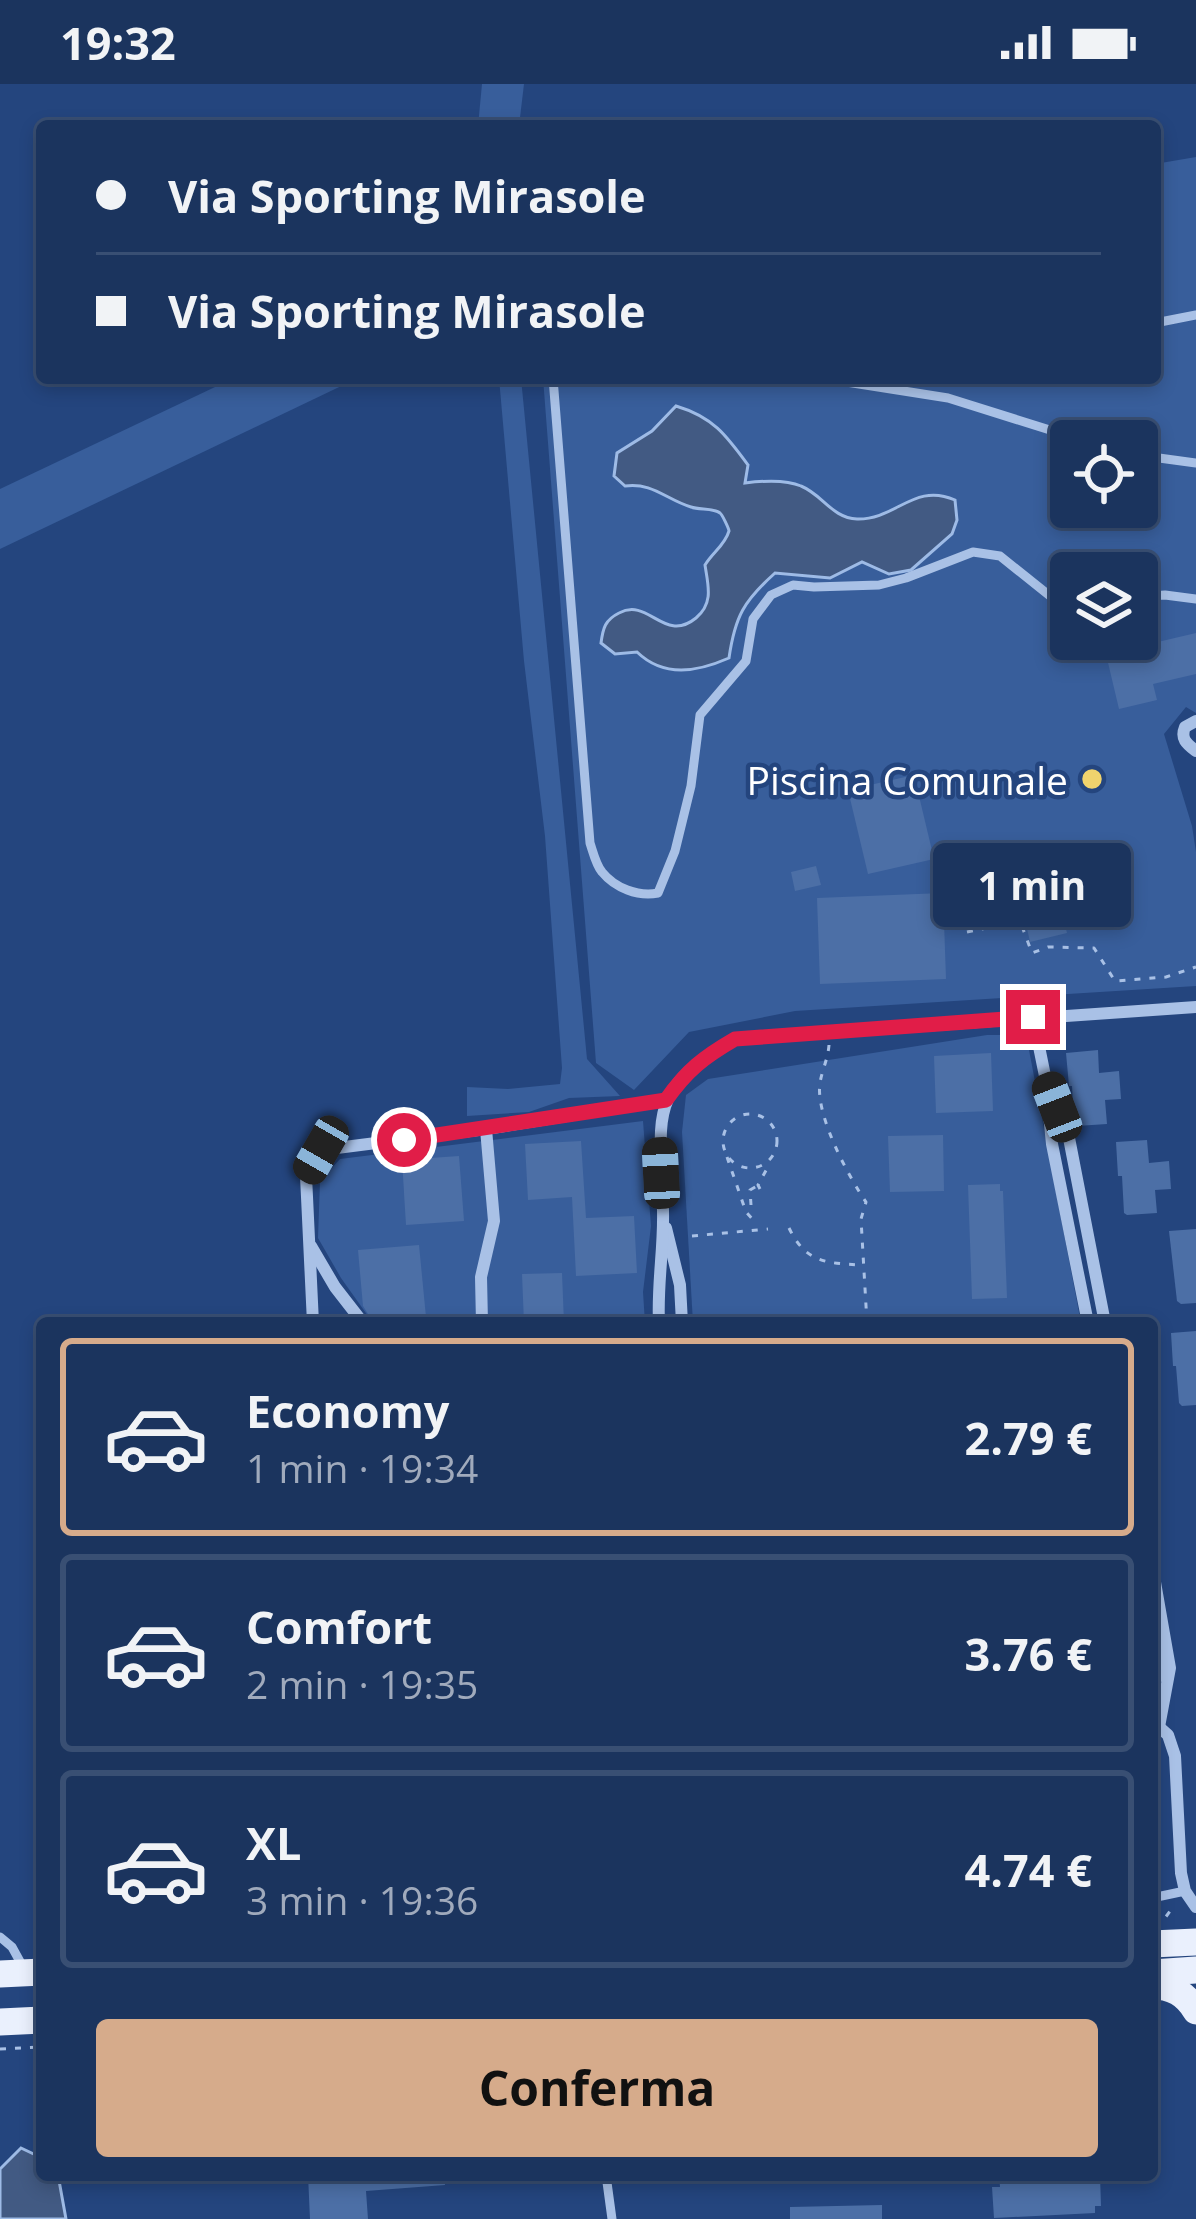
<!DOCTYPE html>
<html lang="it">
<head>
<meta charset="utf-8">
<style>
	:root { --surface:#1b345e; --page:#283f67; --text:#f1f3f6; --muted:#a0aabc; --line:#394f73; --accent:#d6ab8b }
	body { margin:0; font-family:"Open Sans",sans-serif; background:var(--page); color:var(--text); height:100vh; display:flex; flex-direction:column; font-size:45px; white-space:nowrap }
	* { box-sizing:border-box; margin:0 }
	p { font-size:39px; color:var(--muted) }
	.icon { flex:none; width:66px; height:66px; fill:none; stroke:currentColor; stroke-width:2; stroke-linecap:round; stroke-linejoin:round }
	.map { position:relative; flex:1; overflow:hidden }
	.sheet { position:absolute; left:36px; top:1233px; width:1122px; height:864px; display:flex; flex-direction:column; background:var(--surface); border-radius:12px; box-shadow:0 6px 18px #0003,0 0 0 3px var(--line) }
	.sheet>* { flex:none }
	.hud { position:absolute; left:36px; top:36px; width:1125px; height:264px; border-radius:12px; box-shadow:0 6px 18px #0003,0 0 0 3px var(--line); display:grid; align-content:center; height:264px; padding:0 60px; background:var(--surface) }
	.tools { position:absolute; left:1050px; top:336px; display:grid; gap:24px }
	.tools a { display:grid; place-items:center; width:108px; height:108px; border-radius:12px; background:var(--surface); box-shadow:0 6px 18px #0003,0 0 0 3px var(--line); font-size:60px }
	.end { position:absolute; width:54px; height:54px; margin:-27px; border:15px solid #e11d48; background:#fff; box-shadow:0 0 0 6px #fff }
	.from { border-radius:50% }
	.bubble { position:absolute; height:84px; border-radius:12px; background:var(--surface); box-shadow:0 6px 18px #0003,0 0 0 3px var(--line); font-size:39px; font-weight:700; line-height:84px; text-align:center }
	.car { position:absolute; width:36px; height:72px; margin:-36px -18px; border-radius:15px; box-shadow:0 0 9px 3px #0007; background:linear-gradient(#222 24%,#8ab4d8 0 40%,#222 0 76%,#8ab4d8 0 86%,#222 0) }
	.hud b { display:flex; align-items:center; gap:42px; height:114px; font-size:45px }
	.hud b+b { border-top:3px solid var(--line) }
	.hud i { width:30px; height:30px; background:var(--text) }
	ul { padding:21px 0 0; list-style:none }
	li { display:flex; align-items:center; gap:36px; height:198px; margin:0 24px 18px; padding:0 36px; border:6px solid var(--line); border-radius:12px }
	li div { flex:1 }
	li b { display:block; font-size:45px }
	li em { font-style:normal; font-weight:700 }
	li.active { border-color:var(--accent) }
	li>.icon { width:108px; height:108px; stroke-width:1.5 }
	.primary-button { display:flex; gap:24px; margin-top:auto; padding:24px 60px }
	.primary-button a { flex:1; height:138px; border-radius:12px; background:var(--accent); color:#111; font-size:48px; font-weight:700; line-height:138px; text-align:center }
	.status { display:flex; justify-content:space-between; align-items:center; height:84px; padding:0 60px; background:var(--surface); direction:ltr }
	.status svg { height:33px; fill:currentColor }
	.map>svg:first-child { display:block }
</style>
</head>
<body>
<div class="status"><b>19:32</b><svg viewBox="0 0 49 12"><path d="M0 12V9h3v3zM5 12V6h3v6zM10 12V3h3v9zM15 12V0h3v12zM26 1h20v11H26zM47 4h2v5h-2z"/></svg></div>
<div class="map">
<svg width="1196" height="2135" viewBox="0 0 1196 2135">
	<rect width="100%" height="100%" fill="#24457e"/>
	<g fill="#385e9b" fill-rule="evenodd">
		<path d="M 482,0 L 524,0 L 519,42 L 478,42 Z"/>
		<path d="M 1196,73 L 1196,629 L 1186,623 L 1164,650 L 1192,742 L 1196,768 L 1196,902 L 795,927 L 689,948 L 634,1006 L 596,979 L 543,294 L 1155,294 L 1155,80 ZM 1071,357 L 1137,357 L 1137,423 L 1071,423 ZM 1071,489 L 1137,489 L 1137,555 L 1071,555 Z"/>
		<path d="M 234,294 L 358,294 L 0,465 L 0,405 Z"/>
		<path d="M 499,294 L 521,294 L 587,975 L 620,1012 L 569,1014 L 529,1028 L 467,1032 L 467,1003 L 508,1005 L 560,1000 L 562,984 L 545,752 L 524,577 Z"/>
		<path d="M 987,951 L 1015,951 L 1029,966 L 1081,1239 L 693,1239 L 682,1048 L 686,1011 L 708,995 Z"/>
		<path d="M 643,1037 L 651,1142 L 643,1208 L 645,1239 L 373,1239 L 341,1194 L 318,1154 L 320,1097 L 340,1075 Z"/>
	</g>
	<g fill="#425a83" stroke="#9ebbe6" stroke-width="3">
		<path d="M 676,322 C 713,333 726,351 748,381 L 745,399 C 761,397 785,395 801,402 C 823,411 832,434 857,435 C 896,436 914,398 955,416 L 957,436 L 952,450 L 911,486 L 889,490 L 862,478 L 830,494 L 775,489 C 744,517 735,532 729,574 C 697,588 664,594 637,568 L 615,570 L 601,559 C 603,544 605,536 619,529 C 649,513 664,560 696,534 C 714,519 708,501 705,481 C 713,468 725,461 729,447 C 729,445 722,430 720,429 C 714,424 699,426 691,423 C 667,416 652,398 625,402 L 614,392 L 617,369 L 652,347 Z"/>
		<path d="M 21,2064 L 42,2074 L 42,2091 L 58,2091 L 66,2135 L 0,2135 L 0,2085 Z"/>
	</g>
	<g fill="#4c6fa6">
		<path d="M 1196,549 L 1196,590 L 1153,600 L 1157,616 L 1119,625 L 1105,566 L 1144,557 L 1145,561 Z"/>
		<path d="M 914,691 L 934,775 L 868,790 L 848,706 Z"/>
		<path d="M 816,782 L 821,801 L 795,807 L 791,788 Z"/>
		<path d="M 943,809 L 946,895 L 820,900 L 817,814 Z"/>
		<path d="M 1058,814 L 1067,849 L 1030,858 L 1022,822 Z"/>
		<path d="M 1098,966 L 1099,989 L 1119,987 L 1121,1015 L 1105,1016 L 1107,1040 L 1077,1042 L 1074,1039 L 1072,1002 L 1069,1002 L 1066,969 Z"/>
		<path d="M 991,969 L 993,1027 L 936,1029 L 934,972 Z"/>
		<path d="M 943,1051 L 944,1107 L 890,1108 L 888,1052 Z"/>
		<path d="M 1147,1056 L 1149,1079 L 1169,1077 L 1171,1105 L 1155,1106 L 1157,1129 L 1127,1131 L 1124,1129 L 1122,1092 L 1118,1092 L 1116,1058 Z"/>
		<path d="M 581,1057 L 586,1134 L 634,1132 L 637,1189 L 576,1192 L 572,1113 L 528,1116 L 525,1060 Z"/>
		<path d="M 459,1072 L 464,1137 L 406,1141 L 402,1076 Z"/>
		<path d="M 1000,1100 L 1000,1107 L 1003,1107 L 1007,1214 L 972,1215 L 968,1101 Z"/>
		<path d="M 1196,1145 L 1196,1219 L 1181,1220 L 1177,1217 L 1169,1147 Z"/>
		<path d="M 419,1161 L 426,1233 L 373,1238 L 363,1222 L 358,1166 Z"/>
		<path d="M 562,1189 L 564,1239 L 524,1239 L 522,1190 Z"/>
		<path d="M 1196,1247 L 1196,1321 L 1182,1322 L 1179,1319 L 1176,1282 L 1173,1282 L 1171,1249 Z"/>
		<path d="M 308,2091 L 444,2091 L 445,2101 L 366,2107 L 368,2135 L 310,2135 Z"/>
		<path d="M 999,2091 L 1100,2091 L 1101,2122 L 1095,2122 L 1095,2129 L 994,2134 L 992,2103 L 1000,2103 Z"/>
		<path d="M 882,2121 L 882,2135 L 790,2135 L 790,2123 Z"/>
	</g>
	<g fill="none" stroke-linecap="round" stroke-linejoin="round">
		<g stroke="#a9c1e6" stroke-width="3" stroke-dasharray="6 9" stroke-linecap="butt">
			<path d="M 967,848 L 1020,837 L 1032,869 L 1048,863 L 1094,864 L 1115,897 L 1166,893 L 1196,883"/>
			<path d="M 829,961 C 828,975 822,986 820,999 C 815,1030 848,1092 866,1118 L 861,1135 L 867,1239"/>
			<circle cx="750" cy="1057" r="27"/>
			<path d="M 727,1073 L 746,1128 L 755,1138 L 758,1138"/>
			<path d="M 760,1105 L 758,1101 L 769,1081"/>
			<path d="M 751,1121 L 750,1106 L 757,1102"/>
			<path d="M 789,1144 C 806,1179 826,1179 861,1181"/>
			<path d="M 692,1152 L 768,1145"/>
			<path d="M 1152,1836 L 1165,1834 L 1173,1823"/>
			<path d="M 0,1965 L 42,1963"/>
		</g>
		<g stroke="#a9c1e6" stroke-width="9">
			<path d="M 1155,239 L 1196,231"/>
			<path d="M 553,294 L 590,759 C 593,768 596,781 602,788 C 615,804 638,813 658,809 L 675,767 L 691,702 L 700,631 L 746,577 L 753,535 L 771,511 L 793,501 L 814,503 L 879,501 L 906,494 L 973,468 L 1000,472 L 1050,512 L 1071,523"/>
			<path d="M 821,294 L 948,314 L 1085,357"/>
			<path d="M 1137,371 L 1196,379"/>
			<path d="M 1137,513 L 1165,511 L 1196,515"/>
			<path d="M 1152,1814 L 1185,1807"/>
			<path d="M 0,1853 L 12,1863 L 23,1883"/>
			<path d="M 606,2091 L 612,2135"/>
		</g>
		<g stroke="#a9c1e6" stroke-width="12">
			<path d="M 1196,637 L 1185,643 C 1180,655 1187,660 1196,667"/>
			<path d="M 1033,933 L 1045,992 L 1052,1060 L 1088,1239"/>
			<path d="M 1051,1007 L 1069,1054 L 1105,1239"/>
			<path d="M 666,1144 L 680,1201 L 682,1239"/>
			<path d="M 311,1162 L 335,1203 L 363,1239"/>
			<path d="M 313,1239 L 306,1092 L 321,1066 L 486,1045"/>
			<path d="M 482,1239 L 481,1193 L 494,1137 L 486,1045 L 666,1016"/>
			<path d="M 659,1239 C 657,1200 664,1165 663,1127 C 662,1034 643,1008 735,955 L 1196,923"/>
			<path d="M 1152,1481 L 1170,1584 L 1159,1643"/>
			<path d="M 1152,1550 L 1167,1596"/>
			<path d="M 1159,1643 L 1168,1651 L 1175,1672 L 1181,1789 L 1185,1807 L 1196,1823"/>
		</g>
		<g stroke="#eaf0fd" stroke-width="27">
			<path d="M 1152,1860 L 1196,1858"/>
			<path d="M 1152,1889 L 1196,1886"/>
			<path d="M 0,1890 L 42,1888"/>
			<path d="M 1152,1902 C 1172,1902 1186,1910 1196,1927"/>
			<path d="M 0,1938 L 42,1936"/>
		</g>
	</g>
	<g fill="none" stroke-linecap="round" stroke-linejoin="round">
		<path stroke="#e11d48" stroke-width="15" d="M 404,1056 L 666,1016 C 687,986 704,973 735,955 L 1033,933"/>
	</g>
	<circle fill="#f0d36d" stroke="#24457e" stroke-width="4.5" cx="1092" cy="695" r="12"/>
	<g text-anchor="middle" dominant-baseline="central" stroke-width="9" stroke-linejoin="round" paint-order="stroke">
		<g font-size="39" fill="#fff" stroke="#24457e" text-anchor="end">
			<text x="1068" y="695">Piscina Comunale</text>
		</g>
	</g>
</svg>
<div class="tools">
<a><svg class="icon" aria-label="locate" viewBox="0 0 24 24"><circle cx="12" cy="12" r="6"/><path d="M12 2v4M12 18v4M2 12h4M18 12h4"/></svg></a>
<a><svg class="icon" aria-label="layers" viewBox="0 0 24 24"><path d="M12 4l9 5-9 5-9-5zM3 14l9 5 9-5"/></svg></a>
</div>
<i class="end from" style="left:404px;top:1056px"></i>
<i class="end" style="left:1033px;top:933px"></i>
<div class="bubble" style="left:933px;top:759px;width:198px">1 min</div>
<i class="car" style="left:1057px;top:1023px;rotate:339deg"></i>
<i class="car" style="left:321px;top:1066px;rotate:210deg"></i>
<i class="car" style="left:661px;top:1089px;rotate:357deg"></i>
<div class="hud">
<b><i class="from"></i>Via Sporting Mirasole</b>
<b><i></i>Via Sporting Mirasole</b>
</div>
<section class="sheet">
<ul>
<li class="active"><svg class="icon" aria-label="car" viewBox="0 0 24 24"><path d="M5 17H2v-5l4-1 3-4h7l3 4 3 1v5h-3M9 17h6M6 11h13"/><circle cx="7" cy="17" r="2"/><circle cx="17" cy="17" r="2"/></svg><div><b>Economy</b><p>1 min · 19:34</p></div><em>2.79 €</em></li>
<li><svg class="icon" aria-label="car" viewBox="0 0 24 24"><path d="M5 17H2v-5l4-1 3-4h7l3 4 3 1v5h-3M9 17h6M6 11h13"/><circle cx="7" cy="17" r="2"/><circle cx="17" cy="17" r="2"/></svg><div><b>Comfort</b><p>2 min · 19:35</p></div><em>3.76 €</em></li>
<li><svg class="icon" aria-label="car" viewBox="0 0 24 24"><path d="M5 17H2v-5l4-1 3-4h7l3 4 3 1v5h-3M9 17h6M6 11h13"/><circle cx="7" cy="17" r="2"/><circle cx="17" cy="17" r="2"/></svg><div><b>XL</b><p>3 min · 19:36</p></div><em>4.74 €</em></li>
</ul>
<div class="primary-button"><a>Conferma</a></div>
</section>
</div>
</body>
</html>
